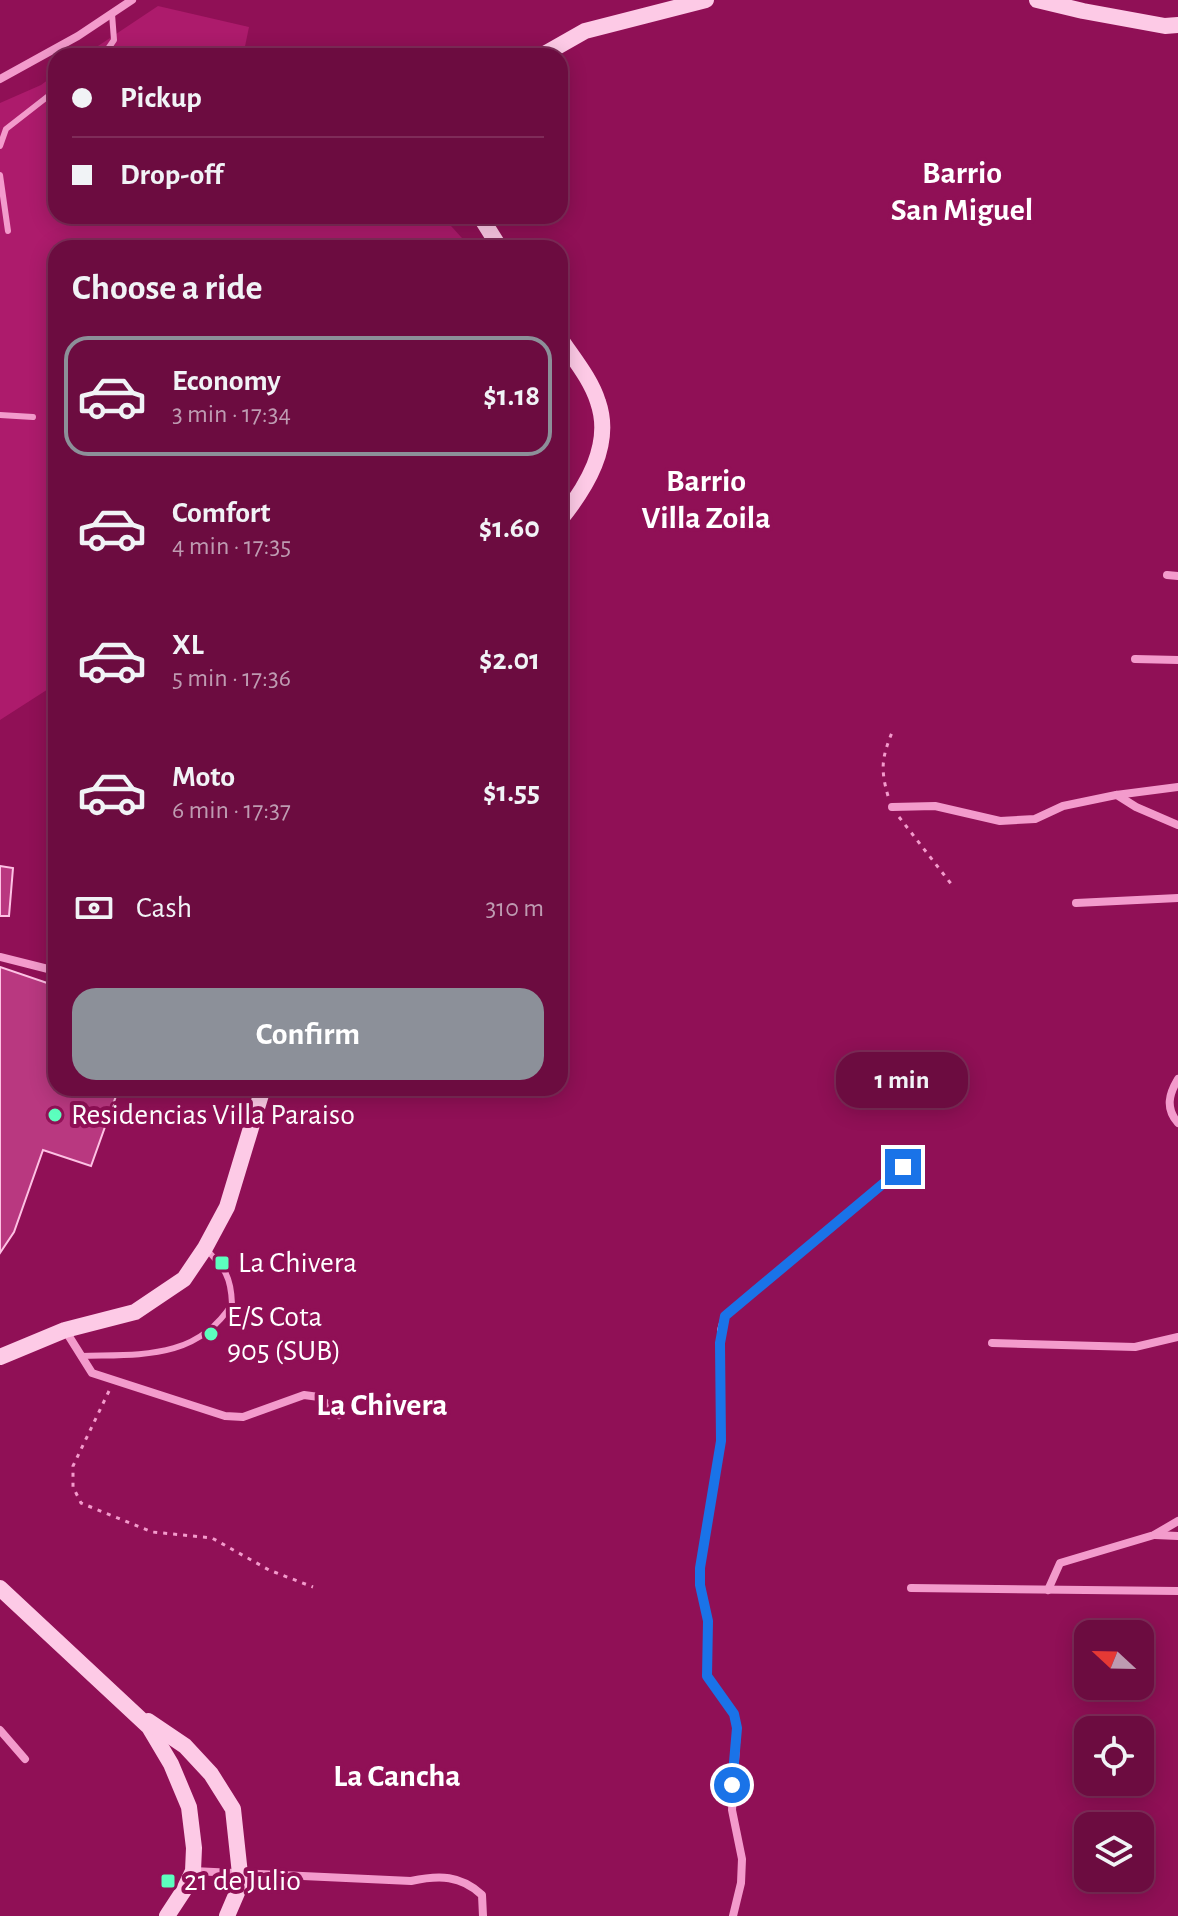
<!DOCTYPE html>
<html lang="en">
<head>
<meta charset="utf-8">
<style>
	:root { --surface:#6c0c40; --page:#741a4b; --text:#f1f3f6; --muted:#be9bb1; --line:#7f2c59; --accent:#8c9099 }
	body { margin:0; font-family:"Alegreya Sans",sans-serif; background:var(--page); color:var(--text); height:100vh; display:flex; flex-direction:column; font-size:30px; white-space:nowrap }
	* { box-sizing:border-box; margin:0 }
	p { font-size:26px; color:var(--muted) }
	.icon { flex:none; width:44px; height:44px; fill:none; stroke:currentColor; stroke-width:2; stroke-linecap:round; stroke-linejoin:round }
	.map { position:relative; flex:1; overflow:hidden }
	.details { position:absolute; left:48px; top:240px; width:520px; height:856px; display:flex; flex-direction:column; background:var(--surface); border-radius:24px; box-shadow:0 4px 20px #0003,0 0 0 2px var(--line) }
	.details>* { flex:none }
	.banner { position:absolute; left:48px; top:48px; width:520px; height:176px; border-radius:24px; box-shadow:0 4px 20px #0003,0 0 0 2px var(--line); display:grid; align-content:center; height:176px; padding:0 24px; background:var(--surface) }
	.needle { width:52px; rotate:292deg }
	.buttons { position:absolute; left:1074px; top:1620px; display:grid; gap:16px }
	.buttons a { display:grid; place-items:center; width:80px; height:80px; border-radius:16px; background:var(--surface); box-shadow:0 4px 20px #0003,0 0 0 2px var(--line); font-size:40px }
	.end { position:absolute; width:36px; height:36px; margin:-18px; border:10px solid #1a73e8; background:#fff; box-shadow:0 0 0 4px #fff }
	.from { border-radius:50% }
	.bubble { position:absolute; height:56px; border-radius:24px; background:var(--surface); box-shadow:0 4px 20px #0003,0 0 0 2px var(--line); font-size:26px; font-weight:600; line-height:56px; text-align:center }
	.banner b { display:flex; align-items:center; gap:28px; height:76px; font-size:30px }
	.banner b+b { border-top:2px solid var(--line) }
	.banner i { width:20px; height:20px; background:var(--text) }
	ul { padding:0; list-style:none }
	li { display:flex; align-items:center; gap:24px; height:120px; margin:0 16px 12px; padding:0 8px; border:4px solid transparent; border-radius:24px }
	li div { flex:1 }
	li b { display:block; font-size:30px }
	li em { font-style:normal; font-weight:600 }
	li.on { border-color:var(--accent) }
	li>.icon { width:72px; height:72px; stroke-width:1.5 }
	h2 { padding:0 24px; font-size:36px; line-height:96px }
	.pay { display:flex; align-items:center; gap:20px; height:88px; padding:0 24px; font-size:30px }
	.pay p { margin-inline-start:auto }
	.primary-button { display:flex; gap:16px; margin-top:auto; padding:16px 24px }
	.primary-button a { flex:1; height:92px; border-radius:24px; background:var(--accent); color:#fff; font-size:32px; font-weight:600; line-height:92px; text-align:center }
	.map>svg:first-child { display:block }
</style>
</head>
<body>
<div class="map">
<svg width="1178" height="1916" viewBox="0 0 1178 1916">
	<rect width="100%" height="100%" fill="#901056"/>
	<g fill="#ad1b6c">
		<path d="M 158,6 L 249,27 L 243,56 L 83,56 Z"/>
		<path d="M 56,74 L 56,216 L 222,216 L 262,223 L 295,221 L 300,216 L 442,216 L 471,248 L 56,248 L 56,684 L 0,720 L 0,103 L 41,85 Z"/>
	</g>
	<g fill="#b93880" stroke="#fdc2e4" stroke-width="2">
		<path d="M 0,866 L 13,868 L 9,916 L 0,916 Z"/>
		<path d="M 0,967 L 56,986 L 56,1088 L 93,1088 L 116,1096 L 91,1166 L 43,1150 L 14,1232 L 0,1253 Z"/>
	</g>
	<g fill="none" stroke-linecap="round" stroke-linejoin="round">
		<g stroke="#f39bcc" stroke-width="3" stroke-dasharray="4 6" stroke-linecap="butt">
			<path d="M 888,796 C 880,768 882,757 893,730"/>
			<path d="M 899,817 L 952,885"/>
			<path d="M 109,1391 L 73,1466 L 73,1487 L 81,1503 L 152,1532 L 212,1538 L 269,1570 L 313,1587"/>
		</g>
		<g stroke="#f39bcc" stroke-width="6">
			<path d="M 103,56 L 114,40 L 112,14"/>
			<path d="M 0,146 L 6,129 L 56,90"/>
			<path d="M 0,175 L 8,231"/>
			<path d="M 0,415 L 33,417"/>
			<path d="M 81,1356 C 138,1354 196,1361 232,1304 C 231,1276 225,1269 206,1249"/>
		</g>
		<g stroke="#f39bcc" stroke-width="8">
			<path d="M 0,79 L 78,36 L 132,0"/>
			<path d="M 1167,575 L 1178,576"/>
			<path d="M 1135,659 L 1178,660"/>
			<path d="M 1117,795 L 1136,807 L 1178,825"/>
			<path d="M 892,807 L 935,806 L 1000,821 L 1035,819 L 1063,806 L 1116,795 L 1178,787"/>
			<path d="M 1076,903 L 1178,898"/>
			<path d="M 0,957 L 56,971"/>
			<path d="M 1178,1079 C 1169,1094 1165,1108 1178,1123"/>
			<path d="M 65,1330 L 92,1373 L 225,1416 L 243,1417 L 304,1395 L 319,1397 L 339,1415"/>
			<path d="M 992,1343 L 1135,1347 L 1178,1337"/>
			<path d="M 1155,1535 L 1178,1536"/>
			<path d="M 911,1588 L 1178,1591"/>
			<path d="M 1048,1590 L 1060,1563 L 1154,1535 L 1178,1521"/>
			<path d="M 0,1730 L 25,1759"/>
			<path d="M 193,1871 L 411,1881 C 439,1875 461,1875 482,1895 L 483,1916"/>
			<path d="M 733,1916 L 741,1883 L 742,1859 L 732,1810 L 737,1728 L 734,1714 L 707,1676 L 708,1621 L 700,1585 L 700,1568 L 721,1441 L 721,1330 L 725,1316 L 903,1167"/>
		</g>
		<g stroke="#fdcae6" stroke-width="16">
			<path d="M 1037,0 L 1083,11 L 1165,26 L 1178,25"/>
			<path d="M 541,56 L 585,31 L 706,0"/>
			<path d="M 480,216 L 500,248"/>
			<path d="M 560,338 C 573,358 591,379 598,402 C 613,445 586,488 560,520"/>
			<path d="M 0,1357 L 65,1330 L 135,1312 L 184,1279 L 205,1248 L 227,1207 L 263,1088"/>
			<path d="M 0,1588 L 149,1727 L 171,1764 L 189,1807 L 194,1848 L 193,1871 L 184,1890 L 167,1916"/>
			<path d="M 148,1721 L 185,1746 L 211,1774 L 233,1809 L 240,1874 L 239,1888 L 227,1916"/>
		</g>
	</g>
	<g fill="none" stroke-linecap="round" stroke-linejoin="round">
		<path stroke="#1a73e8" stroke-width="10" d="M 732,1785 L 737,1728 L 734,1714 L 707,1676 L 708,1621 L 700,1585 L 700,1568 L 721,1441 L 720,1343 L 725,1316 L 903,1167"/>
	</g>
	<g fill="#5cffbe" stroke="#901056" stroke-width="3">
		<circle cx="55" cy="1115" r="8"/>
		<rect x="214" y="1255" width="16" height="16" rx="4"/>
		<circle cx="211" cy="1334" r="8"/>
		<rect x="160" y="1873" width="16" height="16" rx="4"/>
	</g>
	<g text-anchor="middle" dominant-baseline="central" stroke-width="8" stroke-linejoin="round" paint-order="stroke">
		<g font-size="30" fill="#fff" stroke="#901056" text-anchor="start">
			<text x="71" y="1115">Residencias Villa Paraiso</text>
			<text x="238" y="1263">La Chivera</text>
			<text x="227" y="1317">E/S Cota<tspan x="227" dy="34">905 (SUB)</tspan></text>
			<text x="184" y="1881">21 de Julio</text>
		</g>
		<g font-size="32" font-weight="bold" fill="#fff" stroke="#901056">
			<text x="962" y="173">Barrio<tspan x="962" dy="37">San Miguel</tspan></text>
			<text x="706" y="481">Barrio<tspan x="706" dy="37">Villa Zoila</tspan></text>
			<text x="382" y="1405">La Chivera</text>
			<text x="397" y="1776">La Cancha</text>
		</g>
	</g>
</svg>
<div class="buttons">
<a><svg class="needle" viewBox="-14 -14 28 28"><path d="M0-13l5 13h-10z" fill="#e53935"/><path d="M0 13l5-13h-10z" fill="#be9bb1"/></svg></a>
<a><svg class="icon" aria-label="locate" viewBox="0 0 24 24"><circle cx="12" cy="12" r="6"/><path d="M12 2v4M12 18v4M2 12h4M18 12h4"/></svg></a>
<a><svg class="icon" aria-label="layers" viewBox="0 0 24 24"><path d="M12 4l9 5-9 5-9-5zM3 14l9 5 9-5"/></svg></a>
</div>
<i class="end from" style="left:732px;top:1785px"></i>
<i class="end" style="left:903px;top:1167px"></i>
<div class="bubble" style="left:836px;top:1052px;width:132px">1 min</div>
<div class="banner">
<b><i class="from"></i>Pickup</b>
<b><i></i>Drop-off</b>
</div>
<section class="details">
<h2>Choose a ride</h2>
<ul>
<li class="on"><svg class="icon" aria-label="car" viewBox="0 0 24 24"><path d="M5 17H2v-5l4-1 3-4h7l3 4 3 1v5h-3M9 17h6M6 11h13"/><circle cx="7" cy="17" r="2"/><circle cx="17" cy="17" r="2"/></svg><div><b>Economy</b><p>3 min · 17:34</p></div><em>$1.18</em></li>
<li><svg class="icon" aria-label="car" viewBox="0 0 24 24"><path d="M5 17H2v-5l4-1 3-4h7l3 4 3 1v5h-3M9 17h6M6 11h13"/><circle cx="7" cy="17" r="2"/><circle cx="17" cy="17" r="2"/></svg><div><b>Comfort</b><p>4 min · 17:35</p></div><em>$1.60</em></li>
<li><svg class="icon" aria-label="car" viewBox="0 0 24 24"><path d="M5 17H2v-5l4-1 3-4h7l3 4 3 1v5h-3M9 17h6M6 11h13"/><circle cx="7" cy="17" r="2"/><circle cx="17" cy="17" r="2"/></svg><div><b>XL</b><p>5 min · 17:36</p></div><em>$2.01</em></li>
<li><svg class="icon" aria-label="car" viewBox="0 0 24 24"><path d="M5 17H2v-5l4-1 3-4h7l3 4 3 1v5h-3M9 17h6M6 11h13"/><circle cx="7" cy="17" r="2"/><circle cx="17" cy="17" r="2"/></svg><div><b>Moto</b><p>6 min · 17:37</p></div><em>$1.55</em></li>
</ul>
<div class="pay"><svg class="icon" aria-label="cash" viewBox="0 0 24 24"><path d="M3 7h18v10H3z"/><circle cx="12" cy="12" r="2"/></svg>Cash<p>310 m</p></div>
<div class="primary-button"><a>Confirm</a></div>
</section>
</div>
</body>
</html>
